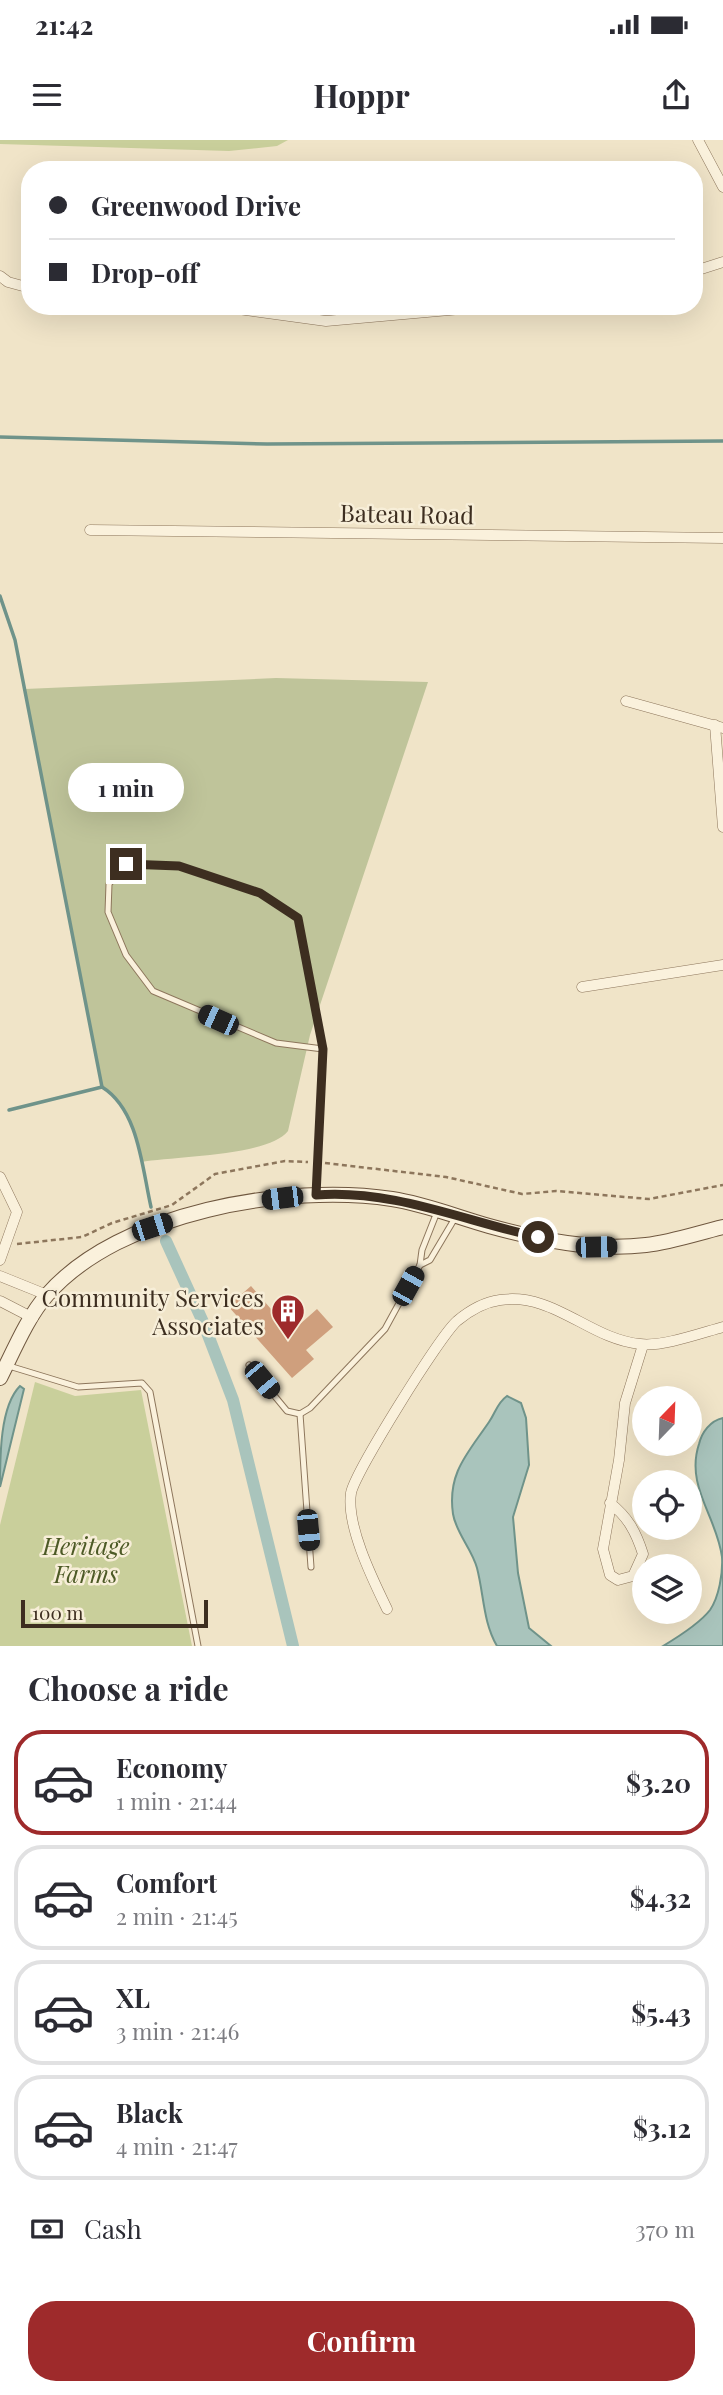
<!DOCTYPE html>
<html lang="en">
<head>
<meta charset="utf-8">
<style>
	:root { --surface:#fff; --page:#f7f7f7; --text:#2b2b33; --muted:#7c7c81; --line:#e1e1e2; --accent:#9e2a2b }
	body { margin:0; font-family:"Playfair Display",serif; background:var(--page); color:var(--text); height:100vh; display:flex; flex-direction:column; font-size:26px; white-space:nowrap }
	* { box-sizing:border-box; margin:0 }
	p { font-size:23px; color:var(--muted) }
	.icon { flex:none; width:38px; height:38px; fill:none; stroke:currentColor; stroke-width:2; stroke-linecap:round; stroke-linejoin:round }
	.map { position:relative; height:1506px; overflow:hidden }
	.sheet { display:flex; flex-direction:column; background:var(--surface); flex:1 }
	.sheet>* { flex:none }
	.top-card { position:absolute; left:21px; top:21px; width:682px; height:154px; border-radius:28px; box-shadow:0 7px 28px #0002; display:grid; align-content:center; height:154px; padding:0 28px; background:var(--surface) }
	.needle { width:46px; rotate:23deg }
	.buttons { position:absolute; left:632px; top:1246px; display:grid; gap:14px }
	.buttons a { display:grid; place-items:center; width:70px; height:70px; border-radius:50%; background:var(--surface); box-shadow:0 7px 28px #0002; font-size:35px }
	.scale { position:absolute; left:21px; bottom:18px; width:187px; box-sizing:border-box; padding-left:7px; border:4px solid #3d2e20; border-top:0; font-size:19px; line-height:24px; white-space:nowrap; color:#3d2e20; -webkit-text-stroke:5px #f7eed8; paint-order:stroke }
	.end { position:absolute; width:32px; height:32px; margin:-16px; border:9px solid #3d2e20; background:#fff; box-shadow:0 0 0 4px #fff }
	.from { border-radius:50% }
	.bubble { position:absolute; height:49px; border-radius:24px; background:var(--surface); box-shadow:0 7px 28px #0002; font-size:23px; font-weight:700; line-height:49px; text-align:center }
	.car { position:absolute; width:21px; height:42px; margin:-21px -10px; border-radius:9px; box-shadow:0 0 5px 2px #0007; background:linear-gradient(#222 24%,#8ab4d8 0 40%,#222 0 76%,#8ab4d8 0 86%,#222 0) }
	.top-card b { display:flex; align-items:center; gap:24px; height:66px; font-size:26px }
	.top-card b+b { border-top:2px solid var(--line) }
	.top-card i { width:18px; height:18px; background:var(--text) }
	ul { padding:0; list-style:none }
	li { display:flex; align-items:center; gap:21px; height:105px; margin:0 14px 10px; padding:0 14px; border:4px solid var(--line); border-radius:28px }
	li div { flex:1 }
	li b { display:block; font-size:26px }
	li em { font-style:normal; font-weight:700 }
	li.current { border-color:var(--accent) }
	li>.icon { width:63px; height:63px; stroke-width:1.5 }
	h2 { padding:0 28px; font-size:32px; line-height:84px }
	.pay { display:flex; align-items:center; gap:18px; height:77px; padding:0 28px; font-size:26px }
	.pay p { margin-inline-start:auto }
	.action { display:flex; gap:14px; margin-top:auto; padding:14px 28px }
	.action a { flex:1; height:80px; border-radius:28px; background:var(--accent); color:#fff; font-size:28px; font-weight:700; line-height:80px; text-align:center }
	.status { display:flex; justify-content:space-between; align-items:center; height:49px; padding:0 35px; background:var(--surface); direction:ltr }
	.status svg { height:19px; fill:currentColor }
	header { display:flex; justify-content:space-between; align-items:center; height:91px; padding:0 28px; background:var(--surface); font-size:32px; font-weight:700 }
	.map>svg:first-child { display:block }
</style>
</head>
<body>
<div class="status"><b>21:42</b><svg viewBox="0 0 49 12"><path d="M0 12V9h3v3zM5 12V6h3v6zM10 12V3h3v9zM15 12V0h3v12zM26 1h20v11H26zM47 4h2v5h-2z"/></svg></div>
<header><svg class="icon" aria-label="menu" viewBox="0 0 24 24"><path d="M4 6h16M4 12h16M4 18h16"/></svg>Hoppr<svg class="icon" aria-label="share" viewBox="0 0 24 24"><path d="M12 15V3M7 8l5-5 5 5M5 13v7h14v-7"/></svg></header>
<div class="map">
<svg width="723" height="1506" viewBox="0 0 723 1506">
	<rect width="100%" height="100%" fill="#f0e4c8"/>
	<g fill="#c9cf9b">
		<path d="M 0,0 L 288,0 L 277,6 L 229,11 L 0,4 Z"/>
		<path d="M 35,1242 L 75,1256 L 141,1250 L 192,1506 L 0,1506 L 0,1385 Z"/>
	</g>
	<path fill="#bfc49a" d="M 276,538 L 428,542 L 310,895 L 288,991 C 269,1016 175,1016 141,1022 C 137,995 126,962 102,947 L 25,549 Z"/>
	<g fill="#a9c4bc" stroke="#6f938a" stroke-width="2">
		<path d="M 20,1246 L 24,1249 L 0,1347 C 0,1316 0,1266 20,1246 Z"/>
		<path d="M 507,1256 L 521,1263 L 526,1278 L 529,1325 L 513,1377 L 518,1433 L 529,1488 L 551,1506 L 497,1506 C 483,1482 484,1455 477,1428 C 472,1409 456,1393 453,1374 C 447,1333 468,1313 489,1282 C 496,1272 497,1263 507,1256 Z"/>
		<path d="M 723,1278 L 723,1506 L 663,1506 C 678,1497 700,1483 710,1470 C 719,1457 723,1433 722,1417 C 717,1377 685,1346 699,1304 C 702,1292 710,1281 723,1278 Z"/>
	</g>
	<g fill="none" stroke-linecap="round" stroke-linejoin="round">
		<g stroke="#6f938a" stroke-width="3.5">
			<path d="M 0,297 L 267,304 L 723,301"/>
			<path d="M 0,456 L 15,500 L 102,947 C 139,970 142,1028 151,1067"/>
			<path d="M 9,970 L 102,947"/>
		</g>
		<path stroke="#a9c4bc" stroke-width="12" d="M 166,1101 L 203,1182 L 233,1260 L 293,1506"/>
	</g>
	<path fill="#cf9f7d" d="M 251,1146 L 291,1192 L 317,1169 L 333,1187 L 306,1210 L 314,1219 L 292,1238 L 228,1166 Z"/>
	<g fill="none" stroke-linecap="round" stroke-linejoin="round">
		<g stroke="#8d765c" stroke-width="7">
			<g id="lane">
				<path d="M 316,1055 L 323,909 L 298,778 L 260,753 L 179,726 L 126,724 L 109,744 L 108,772 L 126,815 L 153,851 L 276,903 L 323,909"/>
				<path d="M 420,1125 L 430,1120 L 455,1078"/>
				<path d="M 249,1225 L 287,1271 L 300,1274 L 310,1268 L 385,1189 L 420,1125 L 422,1110 L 437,1072"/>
				<path d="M 9,1226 L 78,1247 L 142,1243 L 150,1252 L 198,1506"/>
				<path d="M 300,1274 L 311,1427"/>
			</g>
		</g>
		<g stroke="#8d765c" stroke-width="11">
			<g id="street">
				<path d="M 698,0 L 723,47"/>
				<path d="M 695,131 L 723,122"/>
				<path d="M 0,136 L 8,142 L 30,148"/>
				<path d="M 217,166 L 326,181 L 494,166"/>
				<path d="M 90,390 L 723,398"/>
				<path d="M 626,561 L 723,588"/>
				<path d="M 715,585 L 723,687"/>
				<path d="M 582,847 L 723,825"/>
				<path d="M 0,1037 L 17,1072 L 0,1120"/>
				<path d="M 0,1136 L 47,1155"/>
				<path d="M 0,1161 L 33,1178"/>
				<path d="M 610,1363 C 628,1377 636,1392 643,1414 L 633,1436 L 618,1440 L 610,1435 L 603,1409 L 619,1320 L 625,1263 L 643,1205"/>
				<path d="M 387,1469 C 373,1440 346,1386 351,1353 C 355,1332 440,1196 457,1181 C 469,1171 485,1162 500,1160 C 554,1152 589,1199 640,1204 C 662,1207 701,1193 723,1187"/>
			</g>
		</g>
		<g stroke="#6f573f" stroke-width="16">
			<path id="secondary" d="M 0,1238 C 13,1212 28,1176 47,1155 C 119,1072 288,1043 392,1059 C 425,1064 457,1077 489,1086 C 540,1100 593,1111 646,1105 C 672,1102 698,1093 723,1087"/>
		</g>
		<g stroke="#8d765c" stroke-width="2.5" stroke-dasharray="5 3.5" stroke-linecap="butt">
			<path d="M 325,1023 L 446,1037 L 522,1054 L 556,1051 L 649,1059 L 723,1045"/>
			<path d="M 17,1104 L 82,1097 L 112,1083 L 172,1065 L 215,1034 L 285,1021 L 308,1022"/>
		</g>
		<use href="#lane" stroke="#faf1dc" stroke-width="5"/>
		<use href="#street" stroke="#faf1dc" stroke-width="10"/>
		<use href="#secondary" stroke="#faf1dc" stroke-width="14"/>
	</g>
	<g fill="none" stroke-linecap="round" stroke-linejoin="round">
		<path stroke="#3d2e20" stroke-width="9" d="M 126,724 L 179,726 L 260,753 L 298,778 L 323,909 L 316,1055 C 393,1049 464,1081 538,1097"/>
	</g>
	<defs>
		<g id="building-pin" transform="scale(1.75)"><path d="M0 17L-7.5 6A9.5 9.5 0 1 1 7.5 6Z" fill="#9e2a2b" stroke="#f7eed8"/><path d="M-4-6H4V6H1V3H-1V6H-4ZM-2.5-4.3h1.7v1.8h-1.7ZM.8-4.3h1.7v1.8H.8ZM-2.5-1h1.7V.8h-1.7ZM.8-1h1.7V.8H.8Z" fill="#fff"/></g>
	</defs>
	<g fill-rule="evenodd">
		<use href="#building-pin" x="288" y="1171"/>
	</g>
	<g text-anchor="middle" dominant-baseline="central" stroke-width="5" stroke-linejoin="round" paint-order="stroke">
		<g font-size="24" fill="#3d2e20" stroke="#f7eed8">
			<text transform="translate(407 373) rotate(1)">Bateau Road</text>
		</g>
		<g font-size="24" fill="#3d2e20" stroke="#f7eed8" text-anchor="end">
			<text x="264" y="1157">Community Services<tspan x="264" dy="28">Associates</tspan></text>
		</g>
		<g font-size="24" font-style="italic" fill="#4d5a26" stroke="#f7eed8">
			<text x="86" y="1405">Heritage<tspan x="86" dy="28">Farms</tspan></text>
		</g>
	</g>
</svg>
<div class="buttons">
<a><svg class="needle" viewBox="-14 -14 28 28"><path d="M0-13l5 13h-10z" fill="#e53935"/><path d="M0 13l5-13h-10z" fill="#7c7c81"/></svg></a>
<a><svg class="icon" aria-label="locate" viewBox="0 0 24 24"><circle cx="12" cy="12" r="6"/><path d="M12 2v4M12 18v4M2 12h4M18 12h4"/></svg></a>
<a><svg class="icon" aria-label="layers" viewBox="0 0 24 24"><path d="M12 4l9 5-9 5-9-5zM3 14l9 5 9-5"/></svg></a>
</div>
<div class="scale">100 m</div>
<i class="end from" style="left:538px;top:1097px"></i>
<i class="end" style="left:126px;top:724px"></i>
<div class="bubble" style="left:68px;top:623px;width:116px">1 min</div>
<i class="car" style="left:218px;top:880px;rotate:294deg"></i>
<i class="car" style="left:282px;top:1058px;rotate:263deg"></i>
<i class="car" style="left:152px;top:1087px;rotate:72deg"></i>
<i class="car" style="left:596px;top:1107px;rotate:89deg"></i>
<i class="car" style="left:408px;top:1146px;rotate:29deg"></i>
<i class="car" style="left:262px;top:1240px;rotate:140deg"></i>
<i class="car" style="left:308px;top:1390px;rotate:175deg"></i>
<div class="top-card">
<b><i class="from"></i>Greenwood Drive</b>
<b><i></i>Drop-off</b>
</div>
</div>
<section class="sheet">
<h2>Choose a ride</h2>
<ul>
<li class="current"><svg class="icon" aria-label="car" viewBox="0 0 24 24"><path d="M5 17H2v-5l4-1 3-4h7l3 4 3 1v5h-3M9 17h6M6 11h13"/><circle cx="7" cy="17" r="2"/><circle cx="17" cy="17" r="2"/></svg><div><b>Economy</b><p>1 min · 21:44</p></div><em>$3.20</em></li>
<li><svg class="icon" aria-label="car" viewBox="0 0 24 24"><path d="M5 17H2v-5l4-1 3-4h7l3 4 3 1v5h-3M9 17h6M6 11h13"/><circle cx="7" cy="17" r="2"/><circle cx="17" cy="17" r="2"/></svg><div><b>Comfort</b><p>2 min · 21:45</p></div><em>$4.32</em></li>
<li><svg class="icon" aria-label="car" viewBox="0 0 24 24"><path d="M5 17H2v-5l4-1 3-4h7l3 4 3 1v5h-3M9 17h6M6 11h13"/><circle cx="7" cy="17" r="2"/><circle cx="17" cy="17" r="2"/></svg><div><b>XL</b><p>3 min · 21:46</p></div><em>$5.43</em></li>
<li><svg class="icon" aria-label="car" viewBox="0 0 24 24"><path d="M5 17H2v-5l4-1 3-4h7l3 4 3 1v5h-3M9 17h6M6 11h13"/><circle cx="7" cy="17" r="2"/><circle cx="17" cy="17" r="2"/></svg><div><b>Black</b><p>4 min · 21:47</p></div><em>$3.12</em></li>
</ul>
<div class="pay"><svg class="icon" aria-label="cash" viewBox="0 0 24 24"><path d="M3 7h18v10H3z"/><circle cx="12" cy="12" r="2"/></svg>Cash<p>370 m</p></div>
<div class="action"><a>Confirm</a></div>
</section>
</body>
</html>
